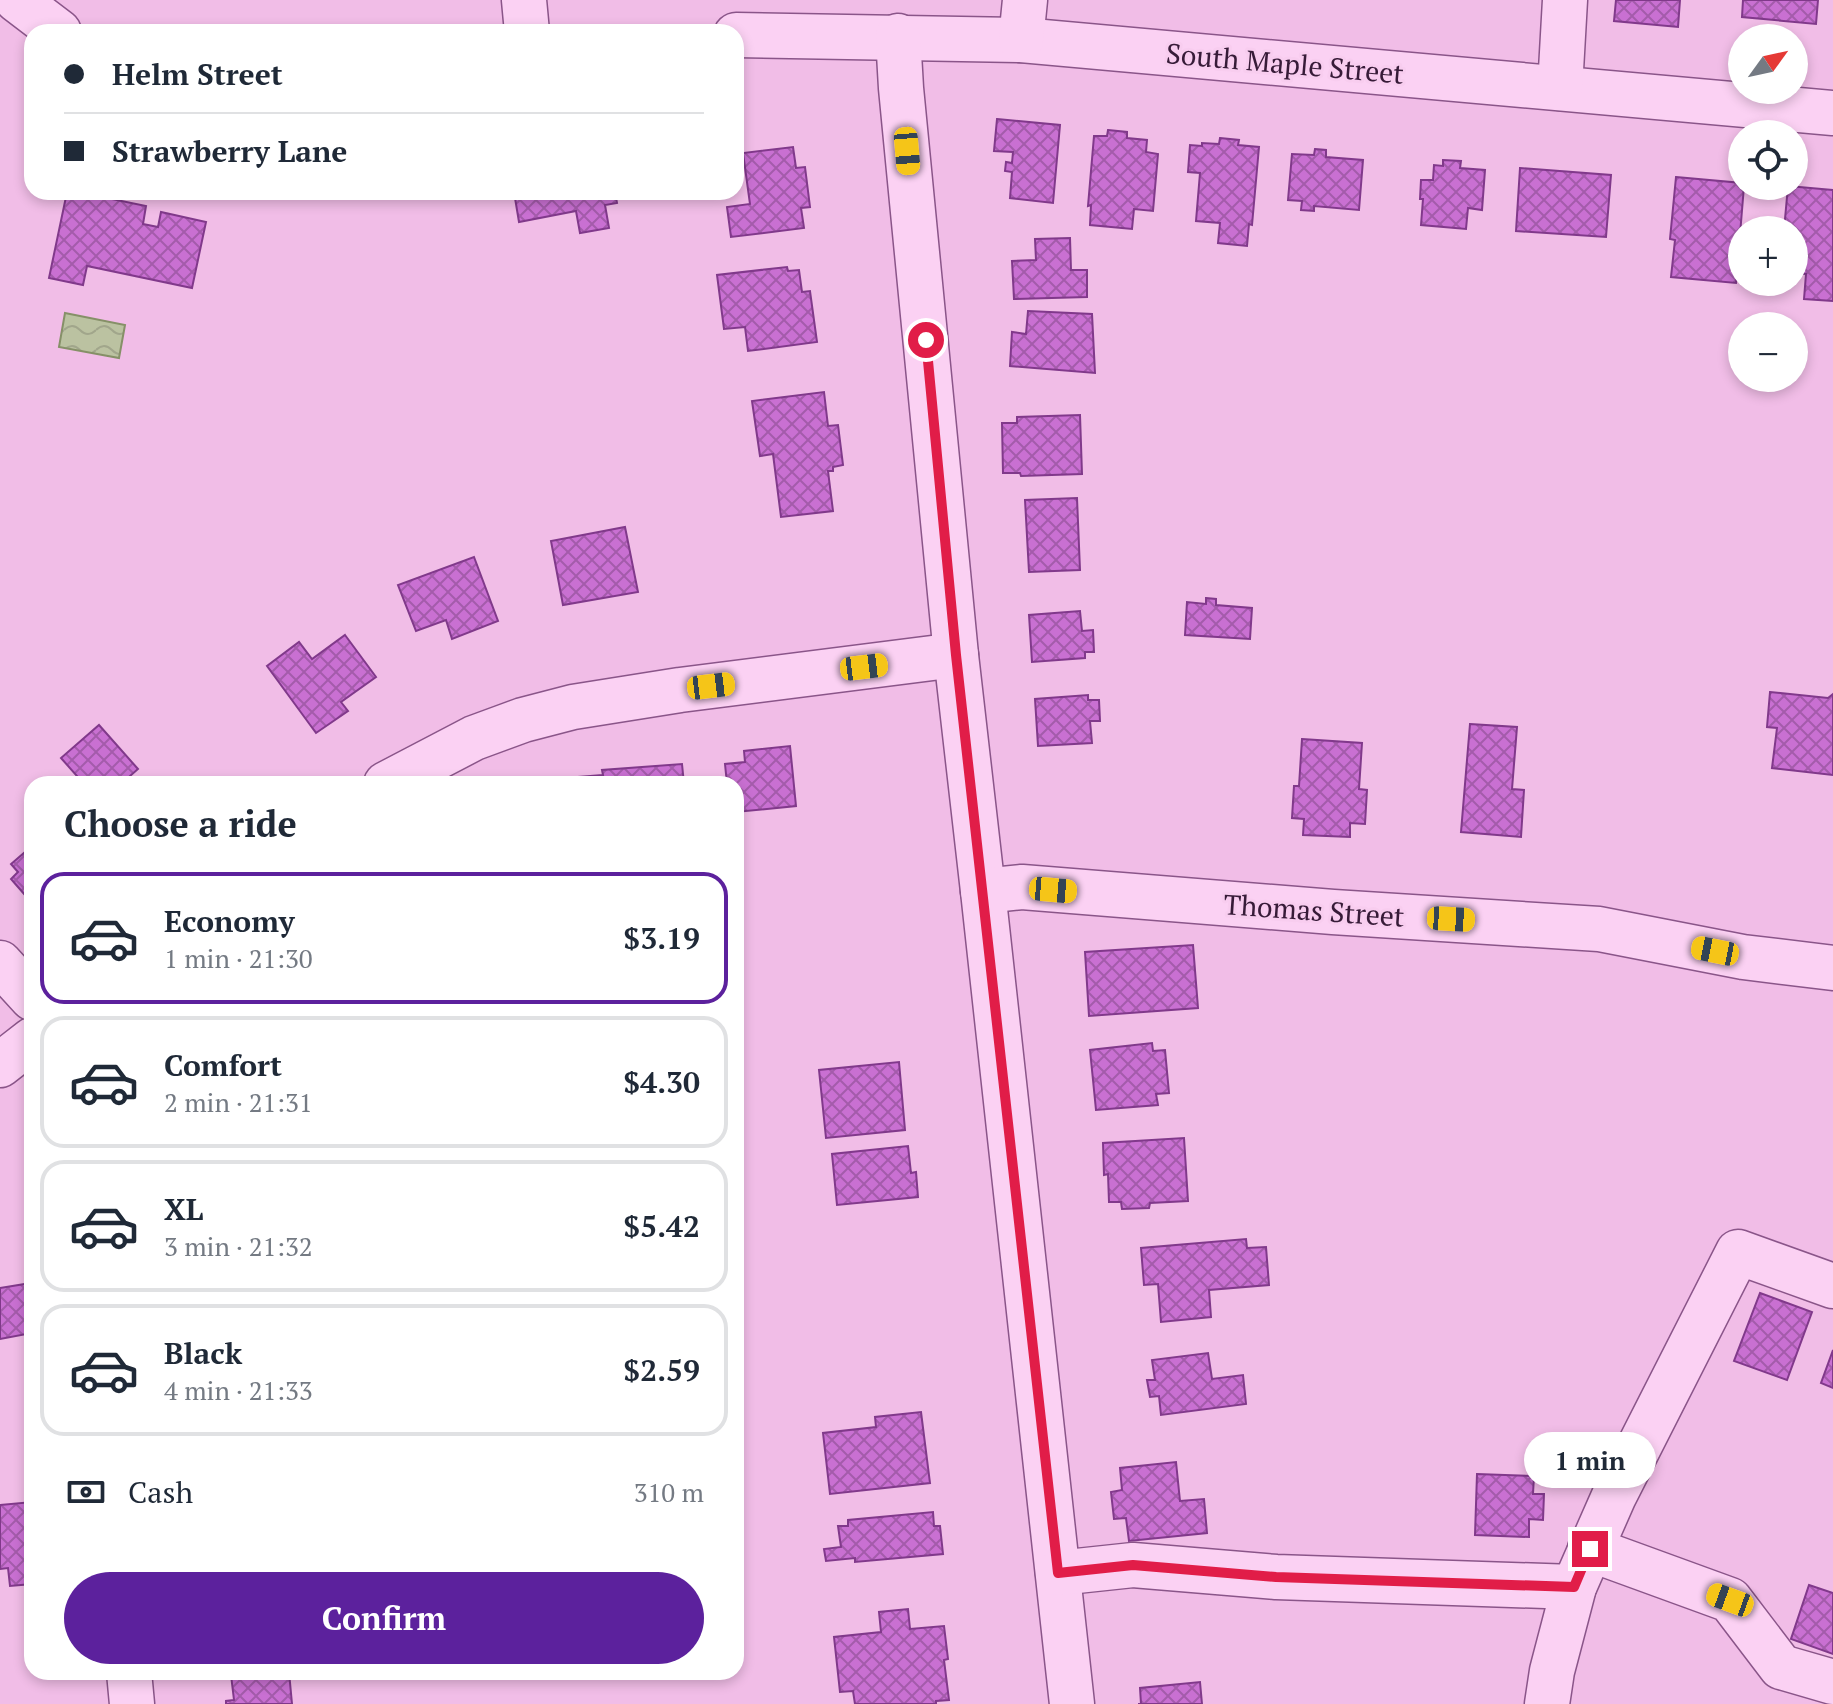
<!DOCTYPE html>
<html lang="en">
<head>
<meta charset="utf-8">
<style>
	:root { --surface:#fff; --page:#f2f2f3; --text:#1f2937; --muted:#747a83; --line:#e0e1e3; --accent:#5c219d }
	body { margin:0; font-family:"PT Serif",serif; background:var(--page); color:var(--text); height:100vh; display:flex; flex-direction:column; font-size:30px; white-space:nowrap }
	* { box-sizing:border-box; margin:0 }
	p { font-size:26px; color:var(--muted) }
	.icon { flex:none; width:44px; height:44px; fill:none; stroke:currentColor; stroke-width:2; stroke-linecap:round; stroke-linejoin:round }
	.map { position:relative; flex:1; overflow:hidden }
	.details { position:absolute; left:24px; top:776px; width:720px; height:904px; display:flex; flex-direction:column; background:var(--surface); border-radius:24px; box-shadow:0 4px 12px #0003 }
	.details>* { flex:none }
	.banner { position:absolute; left:24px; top:24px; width:720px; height:176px; border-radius:24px; box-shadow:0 4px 12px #0003; display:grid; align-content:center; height:176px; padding:0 40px; background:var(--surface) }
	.needle { width:52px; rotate:57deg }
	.fabs { position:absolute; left:1728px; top:24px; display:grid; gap:16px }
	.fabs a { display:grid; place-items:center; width:80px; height:80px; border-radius:50%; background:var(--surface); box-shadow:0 4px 12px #0003; font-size:40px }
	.end { position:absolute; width:36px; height:36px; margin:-18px; border:10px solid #e11d48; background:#fff; box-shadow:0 0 0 4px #fff }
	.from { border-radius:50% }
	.bubble { position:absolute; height:56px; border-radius:28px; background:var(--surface); box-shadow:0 4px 12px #0003; font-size:26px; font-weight:600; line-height:56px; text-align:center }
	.car { position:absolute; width:24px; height:48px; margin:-24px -12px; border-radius:10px; box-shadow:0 0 6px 2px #0007; background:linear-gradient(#f5c518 24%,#345 0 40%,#f5c518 0 76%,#345 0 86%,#f5c518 0) }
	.banner b { display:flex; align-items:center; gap:28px; height:76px; font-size:30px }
	.banner b+b { border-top:2px solid var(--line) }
	.banner i { width:20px; height:20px; background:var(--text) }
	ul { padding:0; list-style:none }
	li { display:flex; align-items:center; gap:24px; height:132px; margin:0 16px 12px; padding:0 24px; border:4px solid var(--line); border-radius:24px }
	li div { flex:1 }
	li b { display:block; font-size:30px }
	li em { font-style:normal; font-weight:600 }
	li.current { border-color:var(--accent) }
	li>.icon { width:72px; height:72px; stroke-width:1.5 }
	h2 { padding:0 40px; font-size:36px; line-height:96px }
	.pay { display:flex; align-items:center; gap:20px; height:88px; padding:0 40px; font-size:30px }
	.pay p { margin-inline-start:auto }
	.action { display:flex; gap:16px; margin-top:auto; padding:16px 40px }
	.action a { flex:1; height:92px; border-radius:48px; background:var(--accent); color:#fff; font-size:32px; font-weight:600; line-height:92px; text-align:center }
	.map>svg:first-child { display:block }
</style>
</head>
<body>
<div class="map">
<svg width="1833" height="1704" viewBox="0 0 1833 1704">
	<defs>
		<pattern id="water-waves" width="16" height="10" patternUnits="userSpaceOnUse" patternTransform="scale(2)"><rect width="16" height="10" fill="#bbc2a1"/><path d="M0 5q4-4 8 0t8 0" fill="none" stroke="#a1a68b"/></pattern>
		<pattern id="building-cross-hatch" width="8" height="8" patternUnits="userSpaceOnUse" patternTransform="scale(2)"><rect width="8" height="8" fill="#c970d2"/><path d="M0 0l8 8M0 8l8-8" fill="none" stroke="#a45bab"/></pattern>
	</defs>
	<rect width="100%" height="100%" fill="#f1bde7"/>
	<path fill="url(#water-waves)" stroke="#869068" stroke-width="2" d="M 65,313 L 125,325 L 119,358 L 59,347 Z"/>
	<g fill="url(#building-cross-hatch)" stroke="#81398b" stroke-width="2">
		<path d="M 1616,0 L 1680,0 L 1678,27 L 1614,21 Z"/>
		<path d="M 1743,0 L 1818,0 L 1816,24 L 1742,17 Z"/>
		<path d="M 997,119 L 1060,125 L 1053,203 L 1010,198 L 1012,172 L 1005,171 L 1006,162 L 1012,163 L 1013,152 L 994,151 Z"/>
		<path d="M 1108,130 L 1127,132 L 1127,138 L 1147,140 L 1146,152 L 1158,154 L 1153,211 L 1134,209 L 1132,229 L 1090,225 L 1091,205 L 1088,206 L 1094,136 L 1107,136 Z"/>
		<path d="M 1220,138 L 1239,140 L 1238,145 L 1259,147 L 1252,225 L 1249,224 L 1247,246 L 1218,243 L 1220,223 L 1196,221 L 1200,173 L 1188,172 L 1190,145 L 1202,146 L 1202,143 L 1219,144 Z"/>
		<path d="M 793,147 L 796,168 L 805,167 L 810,207 L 801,208 L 804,228 L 731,237 L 727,207 L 750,204 L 743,153 Z"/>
		<path d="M 1315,149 L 1326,150 L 1326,157 L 1363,160 L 1359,210 L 1314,206 L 1314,211 L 1301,210 L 1302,201 L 1288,200 L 1292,154 L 1314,155 Z"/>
		<path d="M 1443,160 L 1461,161 L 1460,168 L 1485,170 L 1482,210 L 1468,208 L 1466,229 L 1421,225 L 1423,199 L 1420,199 L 1421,180 L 1433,180 L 1434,165 L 1443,166 Z"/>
		<path d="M 1520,168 L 1611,175 L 1606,237 L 1516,231 Z"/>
		<path d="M 1676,177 L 1742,183 L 1742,186 L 1744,186 L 1736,283 L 1671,277 L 1675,240 L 1670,239 Z"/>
		<path d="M 1788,186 L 1833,190 L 1833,301 L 1804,299 L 1806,274 L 1794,273 L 1794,230 L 1784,230 Z"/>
		<path d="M 67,192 L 78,192 L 146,206 L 143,224 L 158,227 L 161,212 L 206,222 L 192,288 L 87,266 L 83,285 L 49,278 Z"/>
		<path d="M 514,192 L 615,192 L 617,203 L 605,205 L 609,228 L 580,233 L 576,211 L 519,222 Z"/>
		<path d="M 1070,238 L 1071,270 L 1087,270 L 1087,297 L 1014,299 L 1012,261 L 1036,260 L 1035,239 Z"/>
		<path d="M 787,267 L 788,271 L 799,270 L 802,292 L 810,291 L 817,342 L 748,351 L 745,327 L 724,329 L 717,275 Z"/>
		<path d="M 1028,311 L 1092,314 L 1095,373 L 1010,366 L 1012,332 L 1026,334 Z"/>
		<path d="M 824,392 L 828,426 L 838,425 L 843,465 L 833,467 L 833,471 L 828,471 L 833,511 L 781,517 L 773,454 L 760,456 L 752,401 Z"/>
		<path d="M 1080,415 L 1082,474 L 1021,476 L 1020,473 L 1003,473 L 1002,423 L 1017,423 L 1017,417 Z"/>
		<path d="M 1077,498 L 1080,570 L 1029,572 L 1025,500 Z"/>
		<path d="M 625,527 L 638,592 L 563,605 L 551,541 Z"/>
		<path d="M 474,557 L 498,621 L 452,639 L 446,620 L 416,631 L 398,585 Z"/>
		<path d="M 1206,598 L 1216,599 L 1216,605 L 1252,608 L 1250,639 L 1185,635 L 1187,602 L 1206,604 Z"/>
		<path d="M 1080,611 L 1082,631 L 1093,630 L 1094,652 L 1085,652 L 1085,658 L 1032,662 L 1029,615 Z"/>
		<path d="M 345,635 L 376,677 L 341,702 L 348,711 L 316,733 L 267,666 L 299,642 L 312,659 Z"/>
		<path d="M 1770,692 L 1828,698 L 1833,694 L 1833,775 L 1772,768 L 1777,728 L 1767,727 Z"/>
		<path d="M 1088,695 L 1088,700 L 1099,700 L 1100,721 L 1090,721 L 1092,743 L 1038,746 L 1035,699 Z"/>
		<path d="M 1470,724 L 1517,727 L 1512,789 L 1524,790 L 1521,837 L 1461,832 Z"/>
		<path d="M 99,725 L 138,769 L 121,784 L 84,784 L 61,758 Z"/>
		<path d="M 1302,739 L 1362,743 L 1359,789 L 1367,790 L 1365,824 L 1350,823 L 1350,837 L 1303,835 L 1304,819 L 1292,818 L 1294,786 L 1299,786 Z"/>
		<path d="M 790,746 L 796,806 L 736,812 L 736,784 L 727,784 L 725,764 L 745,762 L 744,751 Z"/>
		<path d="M 682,764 L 684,784 L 553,784 L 553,779 L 603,775 L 602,770 Z"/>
		<path d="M 32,846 L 32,903 L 11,879 L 18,872 L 11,864 Z"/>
		<path d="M 1193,945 L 1198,1008 L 1089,1016 L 1085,952 Z"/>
		<path d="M 1152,1043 L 1153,1051 L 1165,1050 L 1169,1093 L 1156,1094 L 1158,1105 L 1096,1110 L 1090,1050 Z"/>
		<path d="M 899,1062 L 905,1130 L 826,1138 L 819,1070 Z"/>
		<path d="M 1184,1138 L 1188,1201 L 1150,1203 L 1149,1208 L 1122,1209 L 1121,1202 L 1109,1202 L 1108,1174 L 1104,1175 L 1103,1143 Z"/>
		<path d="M 908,1146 L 911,1173 L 916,1172 L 918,1197 L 837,1205 L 832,1154 Z"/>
		<path d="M 1246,1239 L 1247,1248 L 1266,1247 L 1269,1285 L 1209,1290 L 1211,1317 L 1161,1322 L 1158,1284 L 1144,1285 L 1141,1248 Z"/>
		<path d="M 31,1283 L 32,1333 L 0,1339 L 0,1288 Z"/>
		<path d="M 1760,1293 L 1812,1312 L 1787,1380 L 1734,1361 Z"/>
		<path d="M 1833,1350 L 1833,1388 L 1821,1383 Z"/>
		<path d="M 1208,1353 L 1212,1379 L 1243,1375 L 1246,1404 L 1161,1415 L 1159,1396 L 1150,1397 L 1147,1380 L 1155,1380 L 1152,1360 Z"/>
		<path d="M 921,1412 L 930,1483 L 830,1494 L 823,1433 L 876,1427 L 875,1417 Z"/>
		<path d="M 1176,1462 L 1180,1501 L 1204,1499 L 1207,1533 L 1129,1541 L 1126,1518 L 1114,1519 L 1111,1492 L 1122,1490 L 1120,1468 Z"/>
		<path d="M 1477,1474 L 1534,1476 L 1533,1494 L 1544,1494 L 1543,1520 L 1529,1519 L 1529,1537 L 1475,1535 Z"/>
		<path d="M 32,1502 L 32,1584 L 10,1586 L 8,1568 L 0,1569 L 0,1505 Z"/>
		<path d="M 933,1512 L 934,1526 L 940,1526 L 943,1554 L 855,1562 L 855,1558 L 826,1561 L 824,1549 L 841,1547 L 838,1526 L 848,1526 L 848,1520 Z"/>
		<path d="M 1809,1585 L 1833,1593 L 1833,1654 L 1791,1639 Z"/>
		<path d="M 908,1609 L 910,1629 L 944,1626 L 948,1659 L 944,1660 L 949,1700 L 936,1701 L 936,1704 L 855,1704 L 853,1691 L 840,1692 L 834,1637 L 881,1632 L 879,1612 Z"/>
		<path d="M 222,1672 L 289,1672 L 292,1704 L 226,1704 L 226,1701 L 234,1700 L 231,1675 L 222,1676 Z"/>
		<path d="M 1200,1682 L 1202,1704 L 1138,1704 L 1141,1704 L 1140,1688 Z"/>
	</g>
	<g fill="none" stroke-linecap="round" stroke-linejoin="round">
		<g stroke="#8a5589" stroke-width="47">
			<g id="minor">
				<path d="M 17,0 L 59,32"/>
				<path d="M 524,0 L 527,32"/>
				<path d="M 736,35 L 1021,40 L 1833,113"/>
				<path d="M 898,36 L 901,88 L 956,655 L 983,891 L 1072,1704"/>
				<path d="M 1021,40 L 1025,0"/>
				<path d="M 1560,88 L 1565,0"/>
				<path d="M 386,784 L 474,738 L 523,720 L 573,707 L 680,690 L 956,655"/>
				<path d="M 983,891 L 1022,887 L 1333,912 L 1599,929 L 1743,957 L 1833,968"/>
				<path d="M 0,963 L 32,998"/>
				<path d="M 0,1065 L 32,1040"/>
				<path d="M 1590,1549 L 1730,1600 L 1781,1667 L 1833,1682"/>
				<path d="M 1058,1573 L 1133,1565 L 1276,1577 L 1574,1587"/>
				<path d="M 129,1672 L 132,1704"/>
				<path d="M 1547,1704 L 1552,1671 L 1574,1587 L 1614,1496 L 1738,1252 L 1833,1286"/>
			</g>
		</g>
		<use href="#minor" stroke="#fbd1f3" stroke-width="44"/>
	</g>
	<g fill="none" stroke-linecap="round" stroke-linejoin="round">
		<path stroke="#e11d48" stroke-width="10" d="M 926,340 L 956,655 L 1058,1573 L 1133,1565 L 1276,1577 L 1574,1587 L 1590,1549"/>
	</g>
	<g text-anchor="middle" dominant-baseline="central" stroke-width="6" stroke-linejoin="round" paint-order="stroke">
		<g font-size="28" fill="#371b38" stroke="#f8cdef">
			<text transform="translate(1285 63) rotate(5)">South Maple Street</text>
			<text transform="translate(1314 910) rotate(4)">Thomas Street</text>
		</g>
	</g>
</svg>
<div class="fabs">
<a><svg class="needle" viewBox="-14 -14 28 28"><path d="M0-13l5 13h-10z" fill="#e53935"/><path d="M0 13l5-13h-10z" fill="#747a83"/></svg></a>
<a><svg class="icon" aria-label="locate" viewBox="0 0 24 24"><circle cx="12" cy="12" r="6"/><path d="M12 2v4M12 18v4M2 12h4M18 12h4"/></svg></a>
<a>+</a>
<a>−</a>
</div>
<i class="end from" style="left:926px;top:340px"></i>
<i class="end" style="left:1590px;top:1549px"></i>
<div class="bubble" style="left:1524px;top:1432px;width:132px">1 min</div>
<i class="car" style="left:907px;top:151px;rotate:175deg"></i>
<i class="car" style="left:864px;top:667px;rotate:83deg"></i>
<i class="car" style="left:711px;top:686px;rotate:83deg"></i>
<i class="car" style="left:1053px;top:890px;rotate:95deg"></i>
<i class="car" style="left:1451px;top:919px;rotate:93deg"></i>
<i class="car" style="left:1715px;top:951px;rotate:281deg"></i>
<i class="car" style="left:1730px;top:1600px;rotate:290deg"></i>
<div class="banner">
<b><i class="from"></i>Helm Street</b>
<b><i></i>Strawberry Lane</b>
</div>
<section class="details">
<h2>Choose a ride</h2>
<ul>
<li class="current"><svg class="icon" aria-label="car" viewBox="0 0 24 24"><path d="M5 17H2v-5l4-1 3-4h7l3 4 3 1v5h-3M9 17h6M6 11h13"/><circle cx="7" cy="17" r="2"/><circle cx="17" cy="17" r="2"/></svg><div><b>Economy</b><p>1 min · 21:30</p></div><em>$3.19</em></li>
<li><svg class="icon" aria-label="car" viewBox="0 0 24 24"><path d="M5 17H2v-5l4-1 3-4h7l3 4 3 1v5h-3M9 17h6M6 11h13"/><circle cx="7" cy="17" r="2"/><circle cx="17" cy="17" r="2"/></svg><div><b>Comfort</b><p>2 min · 21:31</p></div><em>$4.30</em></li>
<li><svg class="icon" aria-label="car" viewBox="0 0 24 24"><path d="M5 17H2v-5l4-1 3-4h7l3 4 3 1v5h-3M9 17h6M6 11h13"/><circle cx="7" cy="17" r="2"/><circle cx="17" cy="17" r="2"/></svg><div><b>XL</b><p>3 min · 21:32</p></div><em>$5.42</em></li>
<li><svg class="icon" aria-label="car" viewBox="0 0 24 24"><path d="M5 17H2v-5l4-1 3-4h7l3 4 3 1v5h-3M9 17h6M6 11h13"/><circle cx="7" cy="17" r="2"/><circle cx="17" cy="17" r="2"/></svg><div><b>Black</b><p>4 min · 21:33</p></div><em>$2.59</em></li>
</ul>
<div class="pay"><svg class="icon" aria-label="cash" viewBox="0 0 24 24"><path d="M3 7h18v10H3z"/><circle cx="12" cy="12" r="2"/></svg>Cash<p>310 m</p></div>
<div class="action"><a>Confirm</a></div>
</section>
</div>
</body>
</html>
